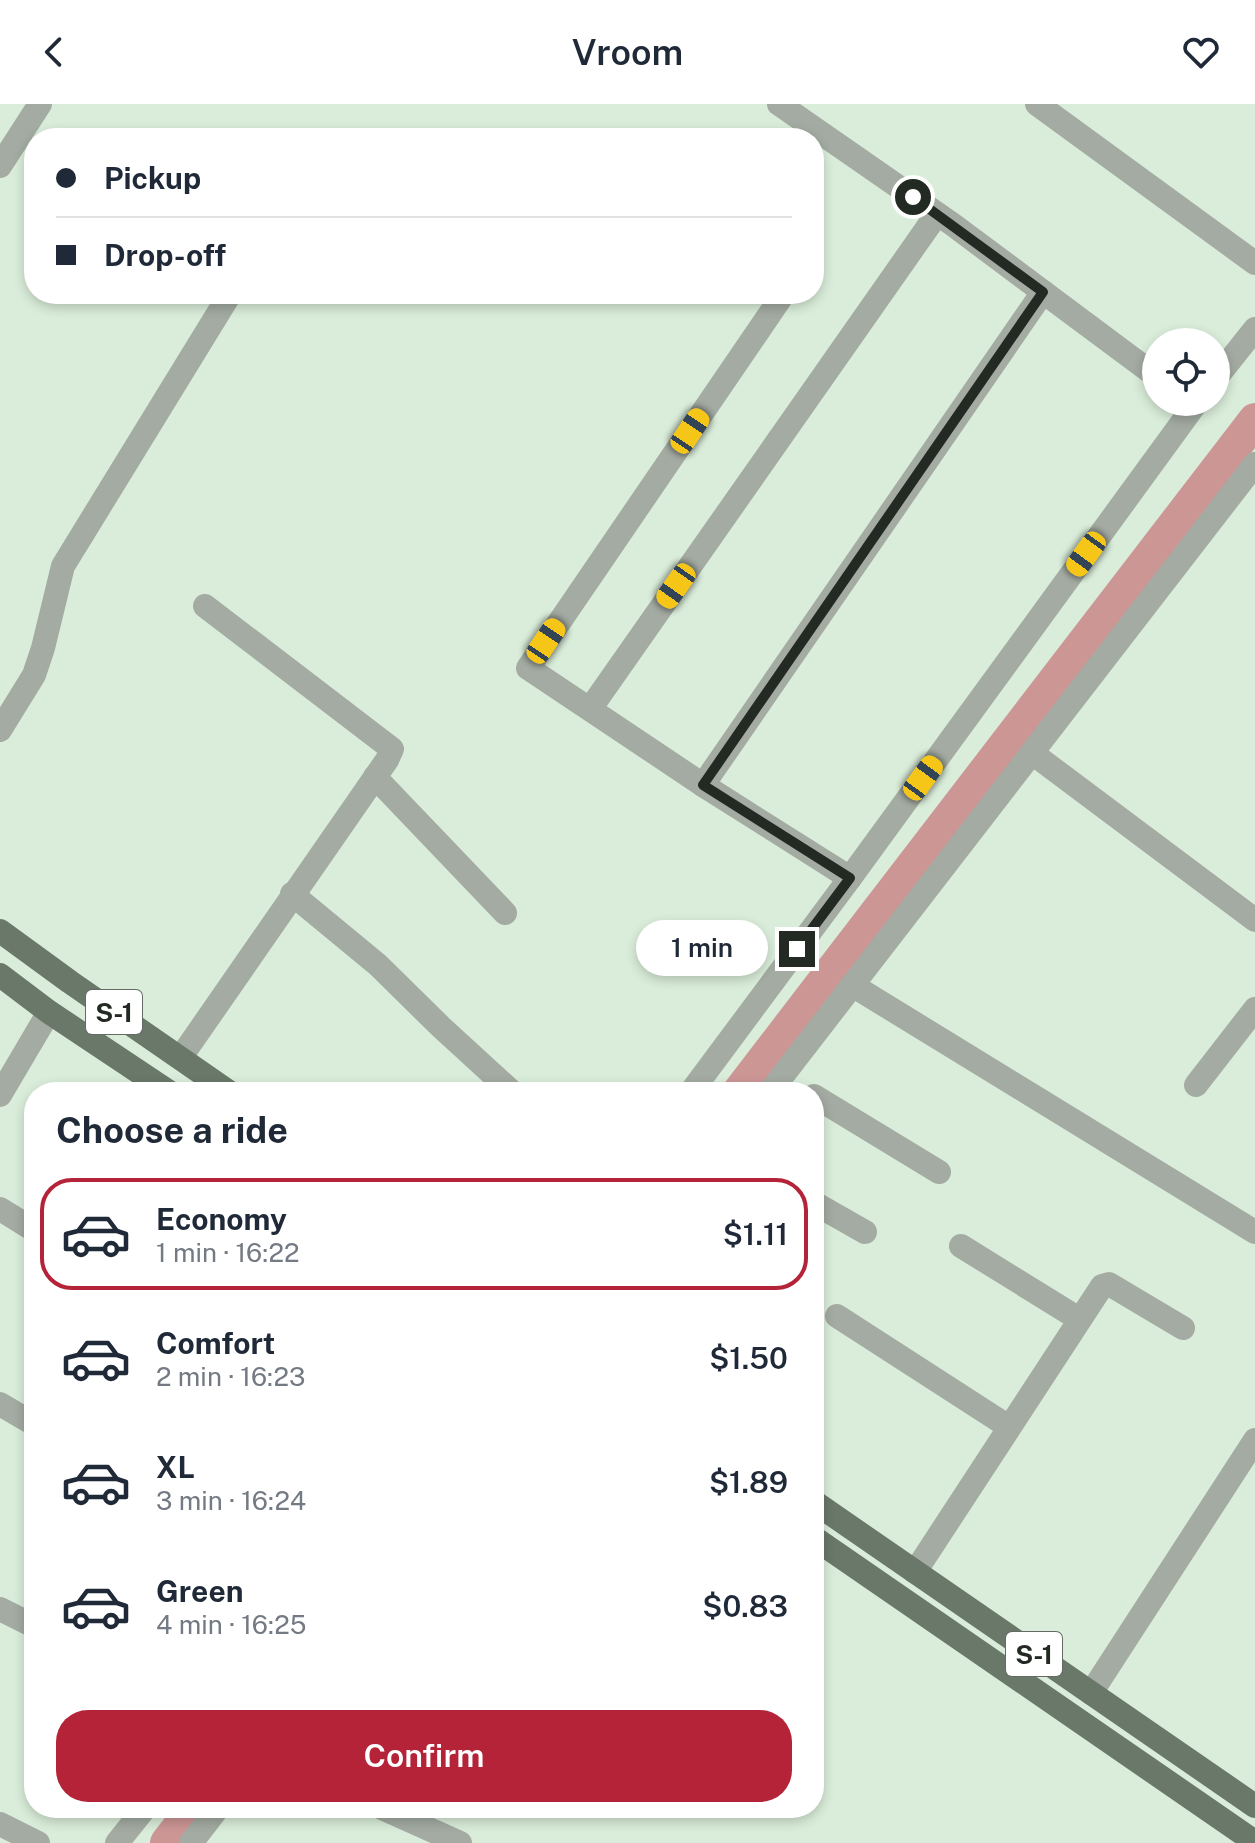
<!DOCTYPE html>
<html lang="en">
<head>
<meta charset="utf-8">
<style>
	:root { --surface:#fff; --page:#f6f6f7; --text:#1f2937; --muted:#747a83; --line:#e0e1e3; --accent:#b52339 }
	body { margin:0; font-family:"Public Sans",sans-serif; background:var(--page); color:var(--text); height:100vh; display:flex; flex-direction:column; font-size:30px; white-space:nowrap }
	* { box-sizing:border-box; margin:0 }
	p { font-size:26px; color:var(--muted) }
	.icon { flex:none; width:44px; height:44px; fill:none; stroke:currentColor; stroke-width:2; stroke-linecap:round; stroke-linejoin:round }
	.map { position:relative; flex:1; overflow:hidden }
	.drawer { position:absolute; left:24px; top:978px; width:800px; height:736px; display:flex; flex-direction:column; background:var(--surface); border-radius:32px; box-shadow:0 4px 12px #0003 }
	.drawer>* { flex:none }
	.top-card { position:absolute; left:24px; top:24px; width:800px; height:176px; border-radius:32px; box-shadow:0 4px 12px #0003; display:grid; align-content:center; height:176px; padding:0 32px; background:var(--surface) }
	.fabs { position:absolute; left:1142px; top:224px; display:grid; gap:16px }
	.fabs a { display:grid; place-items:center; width:88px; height:88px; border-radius:50%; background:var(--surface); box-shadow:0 4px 12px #0003; font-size:40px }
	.end { position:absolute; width:36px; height:36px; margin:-18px; border:10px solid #232a23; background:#fff; box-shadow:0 0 0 4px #fff }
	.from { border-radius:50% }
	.bubble { position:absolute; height:56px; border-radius:28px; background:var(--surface); box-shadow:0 4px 12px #0003; font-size:26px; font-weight:600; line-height:56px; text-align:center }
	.car { position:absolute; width:24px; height:48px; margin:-24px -12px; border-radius:10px; box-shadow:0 0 6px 2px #0007; background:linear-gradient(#f5c518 24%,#345 0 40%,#f5c518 0 76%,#345 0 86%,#f5c518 0) }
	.top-card b { display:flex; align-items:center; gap:28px; height:76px; font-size:30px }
	.top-card b+b { border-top:2px solid var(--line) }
	.top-card i { width:20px; height:20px; background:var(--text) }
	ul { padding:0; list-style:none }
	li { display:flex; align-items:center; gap:24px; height:112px; margin:0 16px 12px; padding:0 16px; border:4px solid transparent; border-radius:32px }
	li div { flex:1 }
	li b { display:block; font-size:30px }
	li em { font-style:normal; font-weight:600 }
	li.current { border-color:var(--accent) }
	li>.icon { width:72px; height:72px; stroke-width:1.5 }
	h2 { padding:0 32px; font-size:36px; line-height:96px }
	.primary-button { display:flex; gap:16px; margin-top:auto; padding:16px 32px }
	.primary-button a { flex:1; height:92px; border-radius:32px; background:var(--accent); color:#fff; font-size:32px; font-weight:600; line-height:92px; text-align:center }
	header { display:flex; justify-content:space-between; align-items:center; height:104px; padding:0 32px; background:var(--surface); font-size:36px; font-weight:600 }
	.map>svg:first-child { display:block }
</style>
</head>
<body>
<header><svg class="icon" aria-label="back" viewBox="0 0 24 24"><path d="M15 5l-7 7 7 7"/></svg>Vroom<svg class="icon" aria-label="heart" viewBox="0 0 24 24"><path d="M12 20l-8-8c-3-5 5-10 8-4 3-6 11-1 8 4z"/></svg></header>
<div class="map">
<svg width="1255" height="1739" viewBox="0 0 1255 1739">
	<rect width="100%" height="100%" fill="#daedda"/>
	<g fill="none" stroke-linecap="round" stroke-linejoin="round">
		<g stroke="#cc9695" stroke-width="34">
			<path d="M 739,988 L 1255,316"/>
			<path d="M 167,1739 L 194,1704"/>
		</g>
		<g stroke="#a3aba2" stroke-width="24">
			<path d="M 779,0 L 952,120 L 1156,272"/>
			<path d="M 1037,0 L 1255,159"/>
			<path d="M 0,62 L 40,0"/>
			<path d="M 780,190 L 780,195 L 528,564 L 703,681 L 850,774"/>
			<path d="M 1216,274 L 1255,225"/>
			<path d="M 590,605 L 937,110"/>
			<path d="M 0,626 L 34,571 L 43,544 L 63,462 L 230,190"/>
			<path d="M 1032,649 L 1255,816"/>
			<path d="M 375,673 L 505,809"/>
			<path d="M 703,681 L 1043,188"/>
			<path d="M 292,790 L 378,861 L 441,923 L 512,988"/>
			<path d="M 852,881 L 1255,1128"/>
			<path d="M 181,953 L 387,656 L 392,645 L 205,502"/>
			<path d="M 1196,981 L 1255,905"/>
			<path d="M 691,988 L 850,774 L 1197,298"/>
			<path d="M 770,988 L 1255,360"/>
			<path d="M 0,991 L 49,908"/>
			<path d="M 814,992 L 939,1068"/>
			<path d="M 814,1099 L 865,1128"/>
			<path d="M 0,1105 L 34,1126"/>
			<path d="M 961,1142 L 1079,1215"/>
			<path d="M 837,1212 L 1009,1323"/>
			<path d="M 0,1300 L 34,1320"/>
			<path d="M 915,1468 L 1102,1182 L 1109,1180 L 1183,1224"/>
			<path d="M 0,1505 L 34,1522"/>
			<path d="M 1091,1589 L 1255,1336"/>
			<path d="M 382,1704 L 460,1739"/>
			<path d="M 0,1720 L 38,1739"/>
			<path d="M 117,1739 L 145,1704"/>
			<path d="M 191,1739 L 218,1704"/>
		</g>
		<g stroke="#6a786a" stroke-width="24">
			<path d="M 0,827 L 70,878 L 229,988"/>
			<path d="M 0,871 L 49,908 L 169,988"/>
			<path d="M 814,1398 L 1255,1702"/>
			<path d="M 814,1434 L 1255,1738"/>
		</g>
	</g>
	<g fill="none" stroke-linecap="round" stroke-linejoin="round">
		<path stroke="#232a23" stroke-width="10" d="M 797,845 L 850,774 L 703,681 L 1043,188 L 913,93"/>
	</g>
	<g text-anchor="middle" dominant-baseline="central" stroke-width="6" stroke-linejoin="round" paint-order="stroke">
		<g fill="#fff" stroke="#656a65" stroke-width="2">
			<rect x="86" y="886" width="56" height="44" rx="6"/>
			<rect x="1006" y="1528" width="56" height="44" rx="6"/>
		</g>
		<g font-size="26" font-weight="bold" fill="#232a23">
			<text x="114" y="908">S-1</text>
			<text x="1034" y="1550">S-1</text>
		</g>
	</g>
</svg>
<div class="fabs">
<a><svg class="icon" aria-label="locate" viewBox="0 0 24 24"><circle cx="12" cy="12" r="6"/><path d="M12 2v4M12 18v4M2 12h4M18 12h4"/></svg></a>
</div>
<i class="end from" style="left:913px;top:93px"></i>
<i class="end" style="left:797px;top:845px"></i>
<div class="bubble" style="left:636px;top:816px;width:132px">1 min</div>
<i class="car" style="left:690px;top:327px;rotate:34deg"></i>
<i class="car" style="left:1086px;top:450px;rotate:216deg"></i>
<i class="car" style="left:676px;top:482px;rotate:215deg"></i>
<i class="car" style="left:546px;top:537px;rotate:34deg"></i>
<i class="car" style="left:923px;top:674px;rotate:36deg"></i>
<div class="top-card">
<b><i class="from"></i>Pickup</b>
<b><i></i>Drop-off</b>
</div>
<section class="drawer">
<h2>Choose a ride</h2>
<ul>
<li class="current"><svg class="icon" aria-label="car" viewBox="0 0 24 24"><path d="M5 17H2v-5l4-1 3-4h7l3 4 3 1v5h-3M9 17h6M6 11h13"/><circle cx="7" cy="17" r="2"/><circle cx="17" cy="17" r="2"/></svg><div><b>Economy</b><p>1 min · 16:22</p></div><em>$1.11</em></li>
<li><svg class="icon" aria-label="car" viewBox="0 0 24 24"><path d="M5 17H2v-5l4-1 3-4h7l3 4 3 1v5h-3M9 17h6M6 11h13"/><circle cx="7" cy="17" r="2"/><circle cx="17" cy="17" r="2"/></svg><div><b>Comfort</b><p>2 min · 16:23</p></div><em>$1.50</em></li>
<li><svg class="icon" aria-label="car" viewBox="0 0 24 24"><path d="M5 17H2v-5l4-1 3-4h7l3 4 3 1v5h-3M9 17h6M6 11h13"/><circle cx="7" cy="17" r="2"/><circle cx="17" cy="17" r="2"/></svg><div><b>XL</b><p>3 min · 16:24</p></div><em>$1.89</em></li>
<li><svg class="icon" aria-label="car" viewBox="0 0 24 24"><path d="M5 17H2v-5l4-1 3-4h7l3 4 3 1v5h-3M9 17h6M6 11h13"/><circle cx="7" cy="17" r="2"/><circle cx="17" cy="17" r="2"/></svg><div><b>Green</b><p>4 min · 16:25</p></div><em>$0.83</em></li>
</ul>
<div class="primary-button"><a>Confirm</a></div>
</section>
</div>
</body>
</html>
